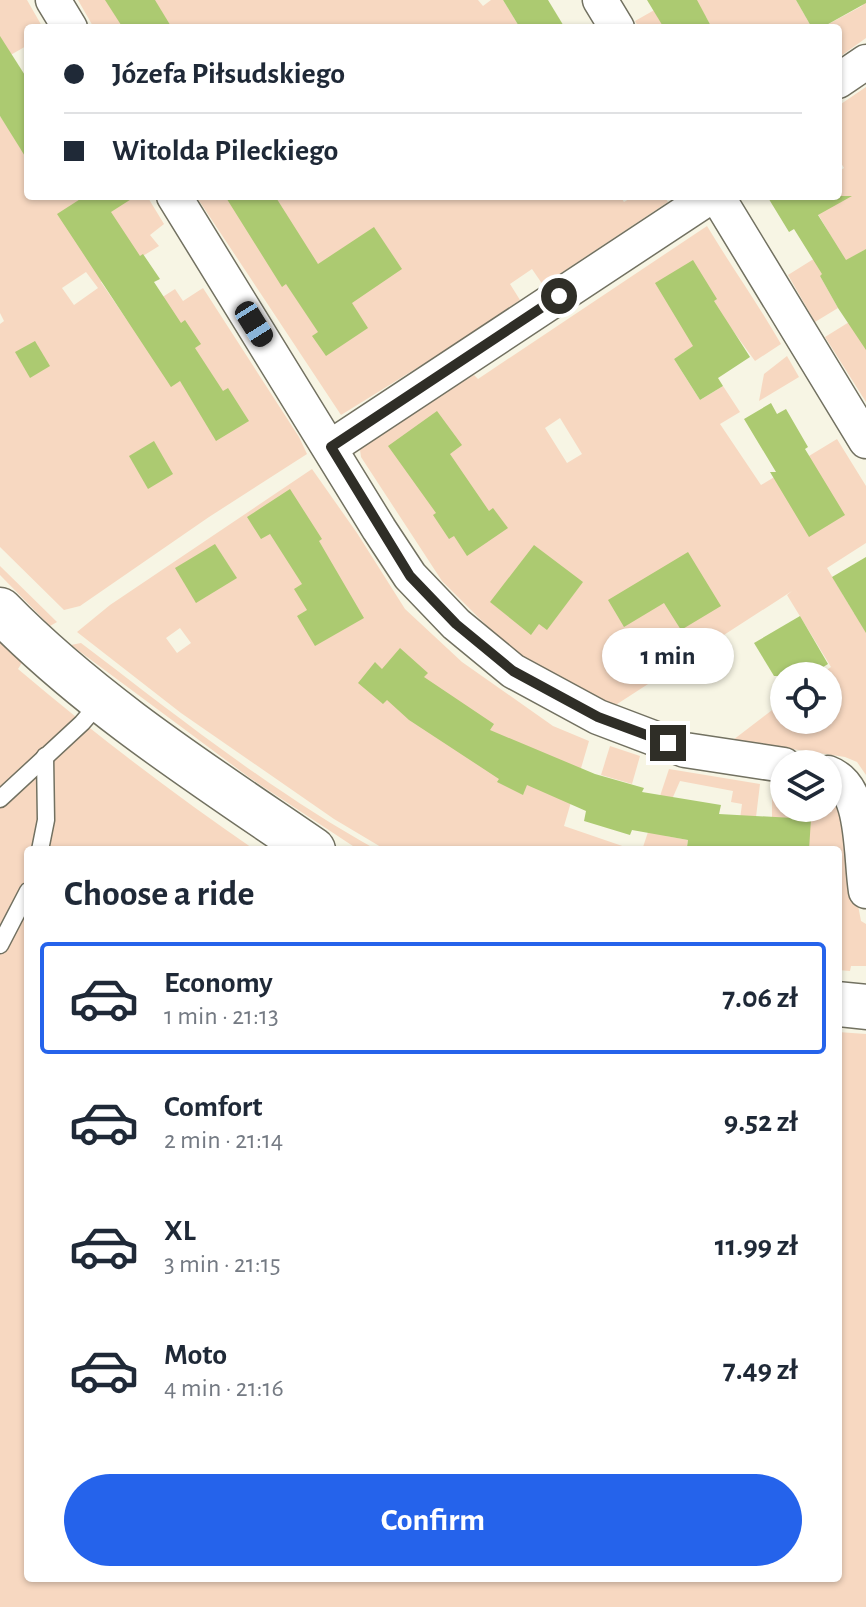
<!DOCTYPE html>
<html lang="en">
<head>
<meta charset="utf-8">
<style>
	:root { --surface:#fff; --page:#f2f2f3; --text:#1f2937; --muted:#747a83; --line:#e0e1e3; --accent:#2563eb }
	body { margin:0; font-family:"Alegreya Sans",sans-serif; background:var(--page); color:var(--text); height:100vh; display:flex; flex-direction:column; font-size:30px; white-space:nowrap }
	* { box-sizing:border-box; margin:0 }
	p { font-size:26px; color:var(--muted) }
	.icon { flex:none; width:44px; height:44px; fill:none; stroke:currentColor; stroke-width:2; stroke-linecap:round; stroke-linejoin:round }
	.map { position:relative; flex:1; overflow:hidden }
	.sheet { position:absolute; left:24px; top:846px; width:818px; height:736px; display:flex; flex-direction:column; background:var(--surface); border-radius:8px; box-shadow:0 2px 6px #0004 }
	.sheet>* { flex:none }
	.banner { position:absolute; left:24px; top:24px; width:818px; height:176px; border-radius:8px; box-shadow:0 2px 6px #0004; display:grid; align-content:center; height:176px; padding:0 40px; background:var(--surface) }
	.buttons { position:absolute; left:770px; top:662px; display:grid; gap:16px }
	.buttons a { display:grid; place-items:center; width:72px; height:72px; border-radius:50%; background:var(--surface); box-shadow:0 2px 6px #0004; font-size:40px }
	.end { position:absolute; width:36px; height:36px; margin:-18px; border:10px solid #2f2e27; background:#fff; box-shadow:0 0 0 4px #fff }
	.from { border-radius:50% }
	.bubble { position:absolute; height:56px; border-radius:28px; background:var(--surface); box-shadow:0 2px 6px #0004; font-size:26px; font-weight:600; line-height:56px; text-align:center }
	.car { position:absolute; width:24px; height:48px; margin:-24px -12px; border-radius:10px; box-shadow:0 0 6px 2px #0007; background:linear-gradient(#222 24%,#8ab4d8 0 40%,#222 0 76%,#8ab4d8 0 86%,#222 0) }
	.banner b { display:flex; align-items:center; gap:28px; height:76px; font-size:30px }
	.banner b+b { border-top:2px solid var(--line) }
	.banner i { width:20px; height:20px; background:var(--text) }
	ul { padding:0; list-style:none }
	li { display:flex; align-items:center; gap:24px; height:112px; margin:0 16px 12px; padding:0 24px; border:4px solid transparent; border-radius:8px }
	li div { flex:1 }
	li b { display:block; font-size:30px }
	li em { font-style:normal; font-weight:600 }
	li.active { border-color:var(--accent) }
	li>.icon { width:72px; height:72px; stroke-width:1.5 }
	h2 { padding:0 40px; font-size:36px; line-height:96px }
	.action { display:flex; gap:16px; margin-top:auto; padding:16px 40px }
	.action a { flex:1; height:92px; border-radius:48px; background:var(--accent); color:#fff; font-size:32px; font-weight:600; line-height:92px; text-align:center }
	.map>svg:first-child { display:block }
</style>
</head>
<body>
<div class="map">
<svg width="866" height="1607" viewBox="0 0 866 1607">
	<rect width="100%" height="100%" fill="#f7f5e4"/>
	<g fill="#f7d8c1" fill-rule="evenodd">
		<path d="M 0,0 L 27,0 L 43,28 L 28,28 L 28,45 L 0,61 Z"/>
		<path d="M 78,0 L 478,0 L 483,6 L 491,0 L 503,0 L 520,28 L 94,28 Z"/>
		<path d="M 672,0 L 796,0 L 812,28 L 712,28 L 706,17 L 687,28 L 639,28 L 635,21 Z"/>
		<path d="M 866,0 L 866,38 L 838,58 L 838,28 L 821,28 L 862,6 Z"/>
		<path d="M 866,87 L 866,249 L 820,276 L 838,308 L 815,322 L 788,275 L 836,245 L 818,214 L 838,196 L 838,172 L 844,168 L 838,158 L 838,106 Z"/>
		<path d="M 0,116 L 28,154 L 25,156 L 28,162 L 28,196 L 147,196 L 164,224 L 150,235 L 159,246 L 101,282 L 127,320 L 175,289 L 183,301 L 203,288 L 299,437 L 307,454 L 209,517 L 80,606 L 64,610 L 0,547 L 0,324 L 4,321 L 0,313 ZM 86,272 L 98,288 L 74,305 L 62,288 Z"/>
		<path d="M 196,196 L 620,196 L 624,202 L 634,196 L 664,196 L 668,202 L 543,285 L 532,269 L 510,284 L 520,300 L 454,345 L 341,415 Z"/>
		<path d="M 707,226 C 731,266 758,304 781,344 L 755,361 L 728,324 L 674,359 L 700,400 L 723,386 L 740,412 L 720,424 L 761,485 L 837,439 L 866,486 L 866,543 L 827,568 L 854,613 L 866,607 L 866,775 L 857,762 L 845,757 L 733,740 L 784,701 L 784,720 L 828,720 L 828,676 L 818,676 L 831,667 L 787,595 L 792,591 L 611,708 L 536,667 L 506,645 L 442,581 L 361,457 L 360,450 L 373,435 L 474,375 L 478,379 ZM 560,418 L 582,454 L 567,463 L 545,428 Z"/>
		<path d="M 866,296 L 866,402 L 825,337 L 854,319 Z"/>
		<path d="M 787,356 L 799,377 L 759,401 L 764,374 Z"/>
		<path d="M 312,469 L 357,533 L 405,609 L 462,662 L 553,726 L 589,741 L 564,826 L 634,850 L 386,850 L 334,819 L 181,713 L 77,632 L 110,605 ZM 180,628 L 191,643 L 177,653 L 166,638 Z"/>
		<path d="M 0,566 L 57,622 L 50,626 L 0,575 Z"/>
		<path d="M 0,640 L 23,661 L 18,669 C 95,734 173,794 255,850 L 28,850 L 28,1578 L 838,1578 L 838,1032 L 866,1034 L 866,1607 L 0,1607 Z"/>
		<path d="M 81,643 C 177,716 272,792 377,850 L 359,850 L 250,778 L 71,645 Z"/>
		<path d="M 610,746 L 640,756 L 632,784 L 601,775 Z"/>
		<path d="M 669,769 L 760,784 L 756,817 L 738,834 L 742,804 L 731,802 L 733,791 L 680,781 L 673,797 L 666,836 L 688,840 L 687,847 L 692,850 L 642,850 Z"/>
		<path d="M 772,790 L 784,791 L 784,808 L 828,808 L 828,791 L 838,800 L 861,921 L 866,924 L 866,966 L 851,966 L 850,971 L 838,970 L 838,850 L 809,850 L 772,817 Z"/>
	</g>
	<g fill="#acca71">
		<path d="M 105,0 L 155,0 L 172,28 L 123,28 Z"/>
		<path d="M 503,0 L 548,0 L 565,28 L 520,28 Z"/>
		<path d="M 647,0 L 697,0 L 712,28 L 664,28 Z"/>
		<path d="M 796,0 L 866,0 L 866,3 L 821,28 L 812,28 Z"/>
		<path d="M 0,36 L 28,80 L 28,161 L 0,116 Z"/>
		<path d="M 85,196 L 136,196 L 111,212 L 140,256 L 143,254 L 160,279 L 154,282 L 181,323 L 185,320 L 201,344 L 195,348 L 223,391 L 228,388 L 249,421 L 216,441 L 180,381 L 171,387 L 57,214 Z"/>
		<path d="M 225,196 L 275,196 L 318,264 L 374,227 L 402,269 L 352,303 L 368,328 L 326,356 L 312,336 L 318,332 L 286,284 L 282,287 Z"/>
		<path d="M 767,196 L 852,196 L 818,215 L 846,260 L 866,249 L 866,350 L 838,308 L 820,276 L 822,274 L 794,229 L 789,232 Z"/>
		<path d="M 693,260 L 717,299 L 714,301 L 750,357 L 718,378 L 723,386 L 700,400 L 674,359 L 693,346 L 655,283 Z"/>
		<path d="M 35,341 L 50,366 L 30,378 L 15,352 Z"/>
		<path d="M 771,403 L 777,414 L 786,409 L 808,447 L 805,449 L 845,515 L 809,537 L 770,472 L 776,472 L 744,419 Z"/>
		<path d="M 437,411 L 462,445 L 450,454 L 489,511 L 493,508 L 508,528 L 467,556 L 454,536 L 449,539 L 433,515 L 436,513 L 388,446 Z"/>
		<path d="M 154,441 L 173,474 L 148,489 L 129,456 Z"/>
		<path d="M 290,489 L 322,539 L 319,541 L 364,618 L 315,646 L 297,616 L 307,610 L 294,589 L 302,584 L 270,534 L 261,539 L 247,517 Z"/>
		<path d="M 215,544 L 237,578 L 196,603 L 175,568 Z"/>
		<path d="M 534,545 L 583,582 L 547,630 L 539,624 L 531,635 L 490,602 Z"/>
		<path d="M 688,552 L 721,606 L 681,630 L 664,603 L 624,627 L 608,600 Z"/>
		<path d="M 866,557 L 866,633 L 832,577 Z"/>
		<path d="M 800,616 L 828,664 L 809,676 L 774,676 L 754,643 Z"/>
		<path d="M 400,648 L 428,673 L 424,677 L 494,724 L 490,730 L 595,774 L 644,788 L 642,792 L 721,805 L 719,814 L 811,819 L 809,850 L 702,850 L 687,847 L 688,840 L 632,830 L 630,835 L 584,821 L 586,811 L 527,785 L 523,795 L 497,782 L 499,779 L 409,720 L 387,700 L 383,704 L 358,683 L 375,662 L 382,669 Z"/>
	</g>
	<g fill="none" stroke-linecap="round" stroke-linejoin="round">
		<g stroke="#727161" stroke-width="19">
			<g id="service">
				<path d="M 0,799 L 82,723 L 101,701"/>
				<path d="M 40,850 L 46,820 L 45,756"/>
				<path d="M 0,945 L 28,891"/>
			</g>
		</g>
		<g stroke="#727161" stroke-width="37">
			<g id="minor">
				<path d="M 53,0 L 70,28"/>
				<path d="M 600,0 L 617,28"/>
				<path d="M 838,81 L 866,62"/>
				<path d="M 174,196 L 379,529 L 410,576 L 456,624 L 513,671 L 598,717 L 685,750 L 784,765"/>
				<path d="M 717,196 L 866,441"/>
				<path d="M 331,447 L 711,196"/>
				<path d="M 828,773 C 866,787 860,853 866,891"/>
			</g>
		</g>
		<g stroke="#727161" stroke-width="47">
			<g id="secondary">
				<path d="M 0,610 C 92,704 205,776 313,850"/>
				<path d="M 838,1004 L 866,1007"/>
			</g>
		</g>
		<use href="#service" stroke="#fff" stroke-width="16"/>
		<use href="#minor" stroke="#fff" stroke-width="34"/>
		<use href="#secondary" stroke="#fff" stroke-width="44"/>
	</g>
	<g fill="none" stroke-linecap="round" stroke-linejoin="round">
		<path stroke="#2f2e27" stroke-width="10" d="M 559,296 L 331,447 L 410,576 L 456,624 L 513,671 L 598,717 L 668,743"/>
	</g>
</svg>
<div class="buttons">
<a><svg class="icon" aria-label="locate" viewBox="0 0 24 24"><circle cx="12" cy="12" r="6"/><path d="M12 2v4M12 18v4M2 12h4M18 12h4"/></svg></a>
<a><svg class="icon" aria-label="layers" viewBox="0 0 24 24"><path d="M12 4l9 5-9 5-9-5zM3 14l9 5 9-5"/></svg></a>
</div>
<i class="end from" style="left:559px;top:296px"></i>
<i class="end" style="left:668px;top:743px"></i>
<div class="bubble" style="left:602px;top:628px;width:132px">1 min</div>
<i class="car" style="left:254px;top:324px;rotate:148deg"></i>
<div class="banner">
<b><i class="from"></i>Józefa Piłsudskiego</b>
<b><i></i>Witolda Pileckiego</b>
</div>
<section class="sheet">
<h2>Choose a ride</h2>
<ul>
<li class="active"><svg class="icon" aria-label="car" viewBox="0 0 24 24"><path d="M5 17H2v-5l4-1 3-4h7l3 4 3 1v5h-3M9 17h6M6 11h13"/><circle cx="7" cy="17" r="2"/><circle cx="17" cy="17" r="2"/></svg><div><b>Economy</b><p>1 min · 21:13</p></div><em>7.06 zł</em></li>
<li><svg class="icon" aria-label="car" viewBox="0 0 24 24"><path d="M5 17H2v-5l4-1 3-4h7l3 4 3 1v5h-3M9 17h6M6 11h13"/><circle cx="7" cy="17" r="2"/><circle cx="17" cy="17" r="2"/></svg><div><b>Comfort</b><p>2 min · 21:14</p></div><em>9.52 zł</em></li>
<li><svg class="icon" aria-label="car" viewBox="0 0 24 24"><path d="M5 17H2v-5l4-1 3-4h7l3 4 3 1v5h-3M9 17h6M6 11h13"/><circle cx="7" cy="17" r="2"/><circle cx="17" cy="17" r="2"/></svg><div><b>XL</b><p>3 min · 21:15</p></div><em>11.99 zł</em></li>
<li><svg class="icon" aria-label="car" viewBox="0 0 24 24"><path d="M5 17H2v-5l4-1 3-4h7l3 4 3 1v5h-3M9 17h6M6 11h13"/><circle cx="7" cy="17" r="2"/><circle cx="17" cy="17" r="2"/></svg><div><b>Moto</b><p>4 min · 21:16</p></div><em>7.49 zł</em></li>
</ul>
<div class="action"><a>Confirm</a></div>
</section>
</div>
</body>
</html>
